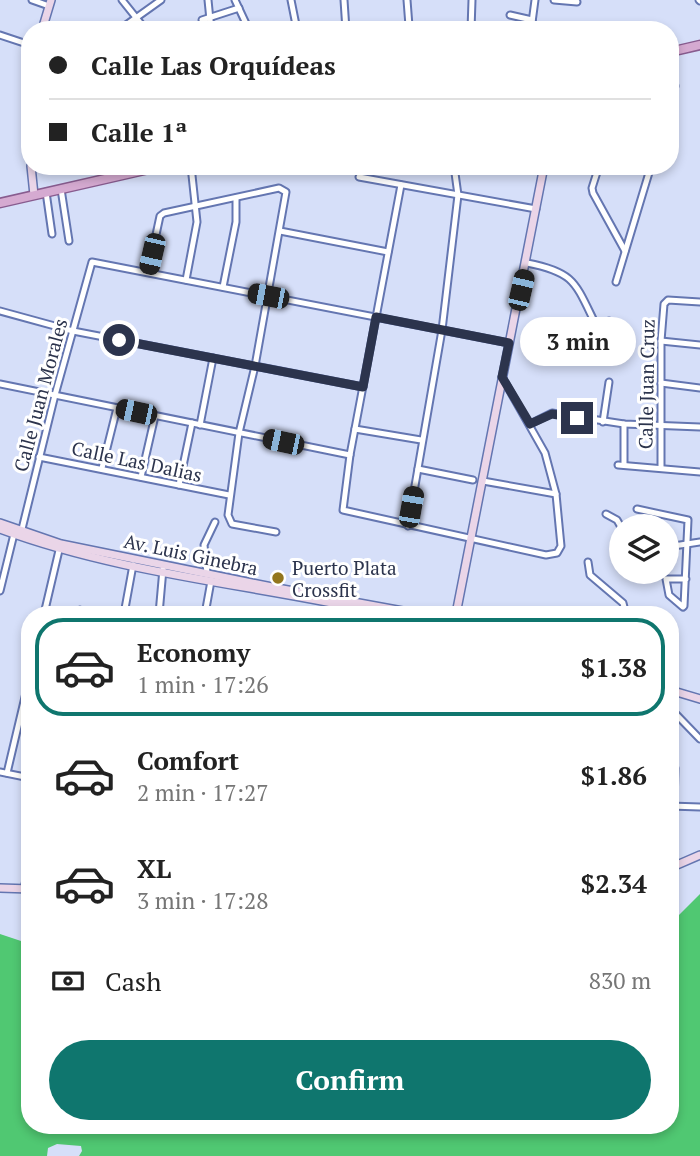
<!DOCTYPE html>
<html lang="en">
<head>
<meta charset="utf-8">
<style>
	:root { --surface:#fff; --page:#f6f6f6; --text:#222; --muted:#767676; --line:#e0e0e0; --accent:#0f766e }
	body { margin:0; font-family:"PT Serif",serif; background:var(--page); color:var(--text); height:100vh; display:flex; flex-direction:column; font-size:26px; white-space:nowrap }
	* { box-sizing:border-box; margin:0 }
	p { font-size:23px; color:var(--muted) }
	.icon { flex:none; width:38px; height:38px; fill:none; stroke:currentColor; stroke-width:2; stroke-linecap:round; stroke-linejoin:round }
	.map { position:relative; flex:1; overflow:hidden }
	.details { position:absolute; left:21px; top:606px; width:658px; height:528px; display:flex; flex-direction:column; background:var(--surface); border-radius:28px; box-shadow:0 4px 10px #0003 }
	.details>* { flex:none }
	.hud { position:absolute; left:21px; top:21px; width:658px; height:154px; border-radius:28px; box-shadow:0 4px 10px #0003; display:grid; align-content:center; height:154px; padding:0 28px; background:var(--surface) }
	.controls { position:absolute; left:609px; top:514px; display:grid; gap:14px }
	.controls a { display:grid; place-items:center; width:70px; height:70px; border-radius:50%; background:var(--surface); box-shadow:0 4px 10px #0003; font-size:35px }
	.end { position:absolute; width:32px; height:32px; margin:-16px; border:9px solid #2c344d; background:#fff; box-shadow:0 0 0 4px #fff }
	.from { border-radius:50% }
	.bubble { position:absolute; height:49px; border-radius:24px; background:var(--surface); box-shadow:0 4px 10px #0003; font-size:23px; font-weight:700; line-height:49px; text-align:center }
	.car { position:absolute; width:21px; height:42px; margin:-21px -10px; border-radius:9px; box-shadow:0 0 5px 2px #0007; background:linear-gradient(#222 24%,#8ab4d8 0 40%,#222 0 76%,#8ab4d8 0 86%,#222 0) }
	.hud b { display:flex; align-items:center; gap:24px; height:66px; font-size:26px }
	.hud b+b { border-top:2px solid var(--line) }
	.hud i { width:18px; height:18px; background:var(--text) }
	ul { padding:12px 0 0; list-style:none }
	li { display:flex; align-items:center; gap:21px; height:98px; margin:0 14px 10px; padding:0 14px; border:4px solid transparent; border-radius:28px }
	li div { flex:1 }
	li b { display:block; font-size:26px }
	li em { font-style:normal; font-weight:700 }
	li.current { border-color:var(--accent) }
	li>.icon { width:63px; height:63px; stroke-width:1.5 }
	.pay { display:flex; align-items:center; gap:18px; height:77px; padding:0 28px; font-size:26px }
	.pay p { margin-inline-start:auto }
	.primary-button { display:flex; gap:14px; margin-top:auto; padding:14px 28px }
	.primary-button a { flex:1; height:80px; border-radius:42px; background:var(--accent); color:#fff; font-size:28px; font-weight:700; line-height:80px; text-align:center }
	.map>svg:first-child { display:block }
</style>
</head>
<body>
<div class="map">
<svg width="700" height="1156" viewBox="0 0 700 1156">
	<rect width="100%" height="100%" fill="#d6dff9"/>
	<path fill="#50c872" d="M 700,894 L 700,1156 L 79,1156 L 82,1151 L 81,1146 L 57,1144 L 48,1148 L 47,1156 L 0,1156 L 0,934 L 30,944 L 30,1125 L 670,1125 L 670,924 Z"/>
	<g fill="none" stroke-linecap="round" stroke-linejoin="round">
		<g stroke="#6476b1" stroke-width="9">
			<g id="street">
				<path d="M 32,0 L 49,6"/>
				<path d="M 122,0 L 146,30"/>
				<path d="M 208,0 L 211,30"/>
				<path d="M 235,0 L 249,30"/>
				<path d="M 291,0 L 297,30"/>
				<path d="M 344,0 L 346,30"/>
				<path d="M 407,0 L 409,26"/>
				<path d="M 554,0 L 577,2"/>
				<path d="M 699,0 L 700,1"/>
				<path d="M 510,15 L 532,20"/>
				<path d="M 202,20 L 239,8"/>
				<path d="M 119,30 L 161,0"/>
				<path d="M 471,30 L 472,0"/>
				<path d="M 531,30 L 535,0"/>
				<path d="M 0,35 L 30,45"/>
				<path d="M 670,66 L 675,86 L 670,101"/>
				<path d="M 599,166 L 592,188 L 593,193 L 625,251"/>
				<path d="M 359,177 L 536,209"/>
				<path d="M 401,185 L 350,455 L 343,510 L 546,555 L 557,553 L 561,546 L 556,494 L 545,453 L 502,377"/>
				<path d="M 61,189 L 69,241"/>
				<path d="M 46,192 L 52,234"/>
				<path d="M 280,231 L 388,252"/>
				<path d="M 527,263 C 574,272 575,282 595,323"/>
				<path d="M 148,272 L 160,216 L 164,213 L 279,188 L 286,192 L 255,366 L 239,433 L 228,515 L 232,524 L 276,532"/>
				<path d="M 186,280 L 197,222 L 191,166"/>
				<path d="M 616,282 L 651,166"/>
				<path d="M 223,287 L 236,222 L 236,198"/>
				<path d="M 0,311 L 73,331 L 363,387"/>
				<path d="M 559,334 L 609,321"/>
				<path d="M 661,341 L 700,345"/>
				<path d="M 661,383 L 700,388"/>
				<path d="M 0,384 L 350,455"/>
				<path d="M 603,422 L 609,382"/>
				<path d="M 530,424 L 552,413 L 624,424 L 700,427"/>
				<path d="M 624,424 L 624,465"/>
				<path d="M 200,425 L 213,358"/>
				<path d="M 355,429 L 421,440"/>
				<path d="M 39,457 L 229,495"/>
				<path d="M 618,465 L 700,472"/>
				<path d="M 102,468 L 117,408"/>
				<path d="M 661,468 L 661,341 L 664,304 L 668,300 L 700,302"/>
				<path d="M 418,469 L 473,480"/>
				<path d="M 141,477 L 155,416"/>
				<path d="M 483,481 L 556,494"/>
				<path d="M 179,485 L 192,423"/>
				<path d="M 637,509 L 688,520 L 684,606 L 683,607 L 669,595 L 666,579 L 686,579"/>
				<path d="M 606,514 L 617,520 L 621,527"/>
				<path d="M 408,526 L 442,330 L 458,195 L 454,166"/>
				<path d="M 21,533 L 55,395 L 92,262 L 509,343"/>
				<path d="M 667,547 L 700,542"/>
				<path d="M 588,562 L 590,575 L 623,603 L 624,607 L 622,614"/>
				<path d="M 207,573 L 204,545 L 215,522"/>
				<path d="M 0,591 L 14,534"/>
				<path d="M 44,614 L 60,546"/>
				<path d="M 79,614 L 80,610"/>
				<path d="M 124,614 L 133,565"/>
				<path d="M 159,614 L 163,569"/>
				<path d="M 205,614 L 211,581"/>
				<path d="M 670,708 L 700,739"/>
				<path d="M 670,765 L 675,768 L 674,806"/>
				<path d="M 0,772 L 30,778"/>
				<path d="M 7,773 L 30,676"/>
				<path d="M 670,806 L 700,807"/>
				<path d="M 24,889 L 30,860"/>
			</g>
		</g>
		<g stroke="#6476b1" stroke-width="10">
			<g id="secondary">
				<path d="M 42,30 L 51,0"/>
				<path d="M 30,96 L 30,124"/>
				<path d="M 31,166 L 34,195"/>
				<path d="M 0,523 L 61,544 L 277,588 L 419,614"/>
				<path d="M 0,529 C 124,575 258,585 386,614"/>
				<path d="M 456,614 L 544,166"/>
				<path d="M 670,690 L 700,699"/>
				<path d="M 670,868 L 700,855"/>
				<path d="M 0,888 L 30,889"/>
			</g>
		</g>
		<g stroke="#885c8f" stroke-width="11">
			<g id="primary">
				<path d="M 670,52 L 700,45"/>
				<path d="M 0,203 L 162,166"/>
			</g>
		</g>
		<use href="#street" stroke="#fff" stroke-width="5"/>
		<use href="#secondary" stroke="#ead5e8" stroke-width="7"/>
		<use href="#primary" stroke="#d5aad1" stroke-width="8"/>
	</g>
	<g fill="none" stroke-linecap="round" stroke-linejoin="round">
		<path stroke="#2c344d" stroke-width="9" d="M 119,340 L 363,387 L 376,317 L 509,343 L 502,377 L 530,424 L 552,414 L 577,418"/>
	</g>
	<circle fill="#93761d" stroke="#fff" stroke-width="2.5" cx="278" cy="578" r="7"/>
	<g text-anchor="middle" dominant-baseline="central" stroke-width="6" stroke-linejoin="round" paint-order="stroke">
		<g font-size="19" fill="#2c344d" stroke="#fff">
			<text transform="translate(646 384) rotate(-89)">Calle Juan Cruz</text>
			<text transform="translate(40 395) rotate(-75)">Calle Juan Morales</text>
			<text transform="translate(137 461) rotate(12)">Calle Las Dalias</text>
			<text transform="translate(191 554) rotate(12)">Av. Luis Ginebra</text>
		</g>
		<g font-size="19" fill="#2c344d" stroke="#fff" text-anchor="start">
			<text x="292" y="567">Puerto Plata<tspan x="292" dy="22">Crossfit</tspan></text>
		</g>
	</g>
</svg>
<div class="controls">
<a><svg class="icon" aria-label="layers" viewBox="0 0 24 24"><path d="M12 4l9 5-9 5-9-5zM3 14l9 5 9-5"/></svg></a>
</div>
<i class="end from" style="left:119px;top:340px"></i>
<i class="end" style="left:577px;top:418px"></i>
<div class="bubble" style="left:520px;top:317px;width:116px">3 min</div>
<i class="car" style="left:152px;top:254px;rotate:193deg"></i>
<i class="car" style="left:521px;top:290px;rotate:13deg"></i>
<i class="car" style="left:268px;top:296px;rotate:281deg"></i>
<i class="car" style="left:136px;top:412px;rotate:282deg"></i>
<i class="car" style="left:283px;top:442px;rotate:282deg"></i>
<i class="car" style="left:411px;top:507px;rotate:10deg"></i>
<div class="hud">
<b><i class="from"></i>Calle Las Orquídeas</b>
<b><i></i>Calle 1ª</b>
</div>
<section class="details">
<ul>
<li class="current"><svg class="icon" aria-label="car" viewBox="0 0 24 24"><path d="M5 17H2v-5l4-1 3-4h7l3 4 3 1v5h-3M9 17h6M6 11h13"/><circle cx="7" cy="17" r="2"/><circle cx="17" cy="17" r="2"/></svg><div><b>Economy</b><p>1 min · 17:26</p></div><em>$1.38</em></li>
<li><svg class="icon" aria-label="car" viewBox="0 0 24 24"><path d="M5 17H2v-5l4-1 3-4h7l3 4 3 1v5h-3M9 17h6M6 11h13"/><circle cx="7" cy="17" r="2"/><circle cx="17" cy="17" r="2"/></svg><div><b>Comfort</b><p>2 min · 17:27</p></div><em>$1.86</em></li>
<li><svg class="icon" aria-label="car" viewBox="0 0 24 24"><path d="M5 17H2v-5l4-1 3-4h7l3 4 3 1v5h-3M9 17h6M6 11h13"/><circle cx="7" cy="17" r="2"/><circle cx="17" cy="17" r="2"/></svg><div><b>XL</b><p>3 min · 17:28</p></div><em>$2.34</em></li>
</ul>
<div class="pay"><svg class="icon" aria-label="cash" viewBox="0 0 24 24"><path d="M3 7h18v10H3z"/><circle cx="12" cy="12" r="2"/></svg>Cash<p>830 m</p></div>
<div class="primary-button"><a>Confirm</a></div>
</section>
</div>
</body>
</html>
